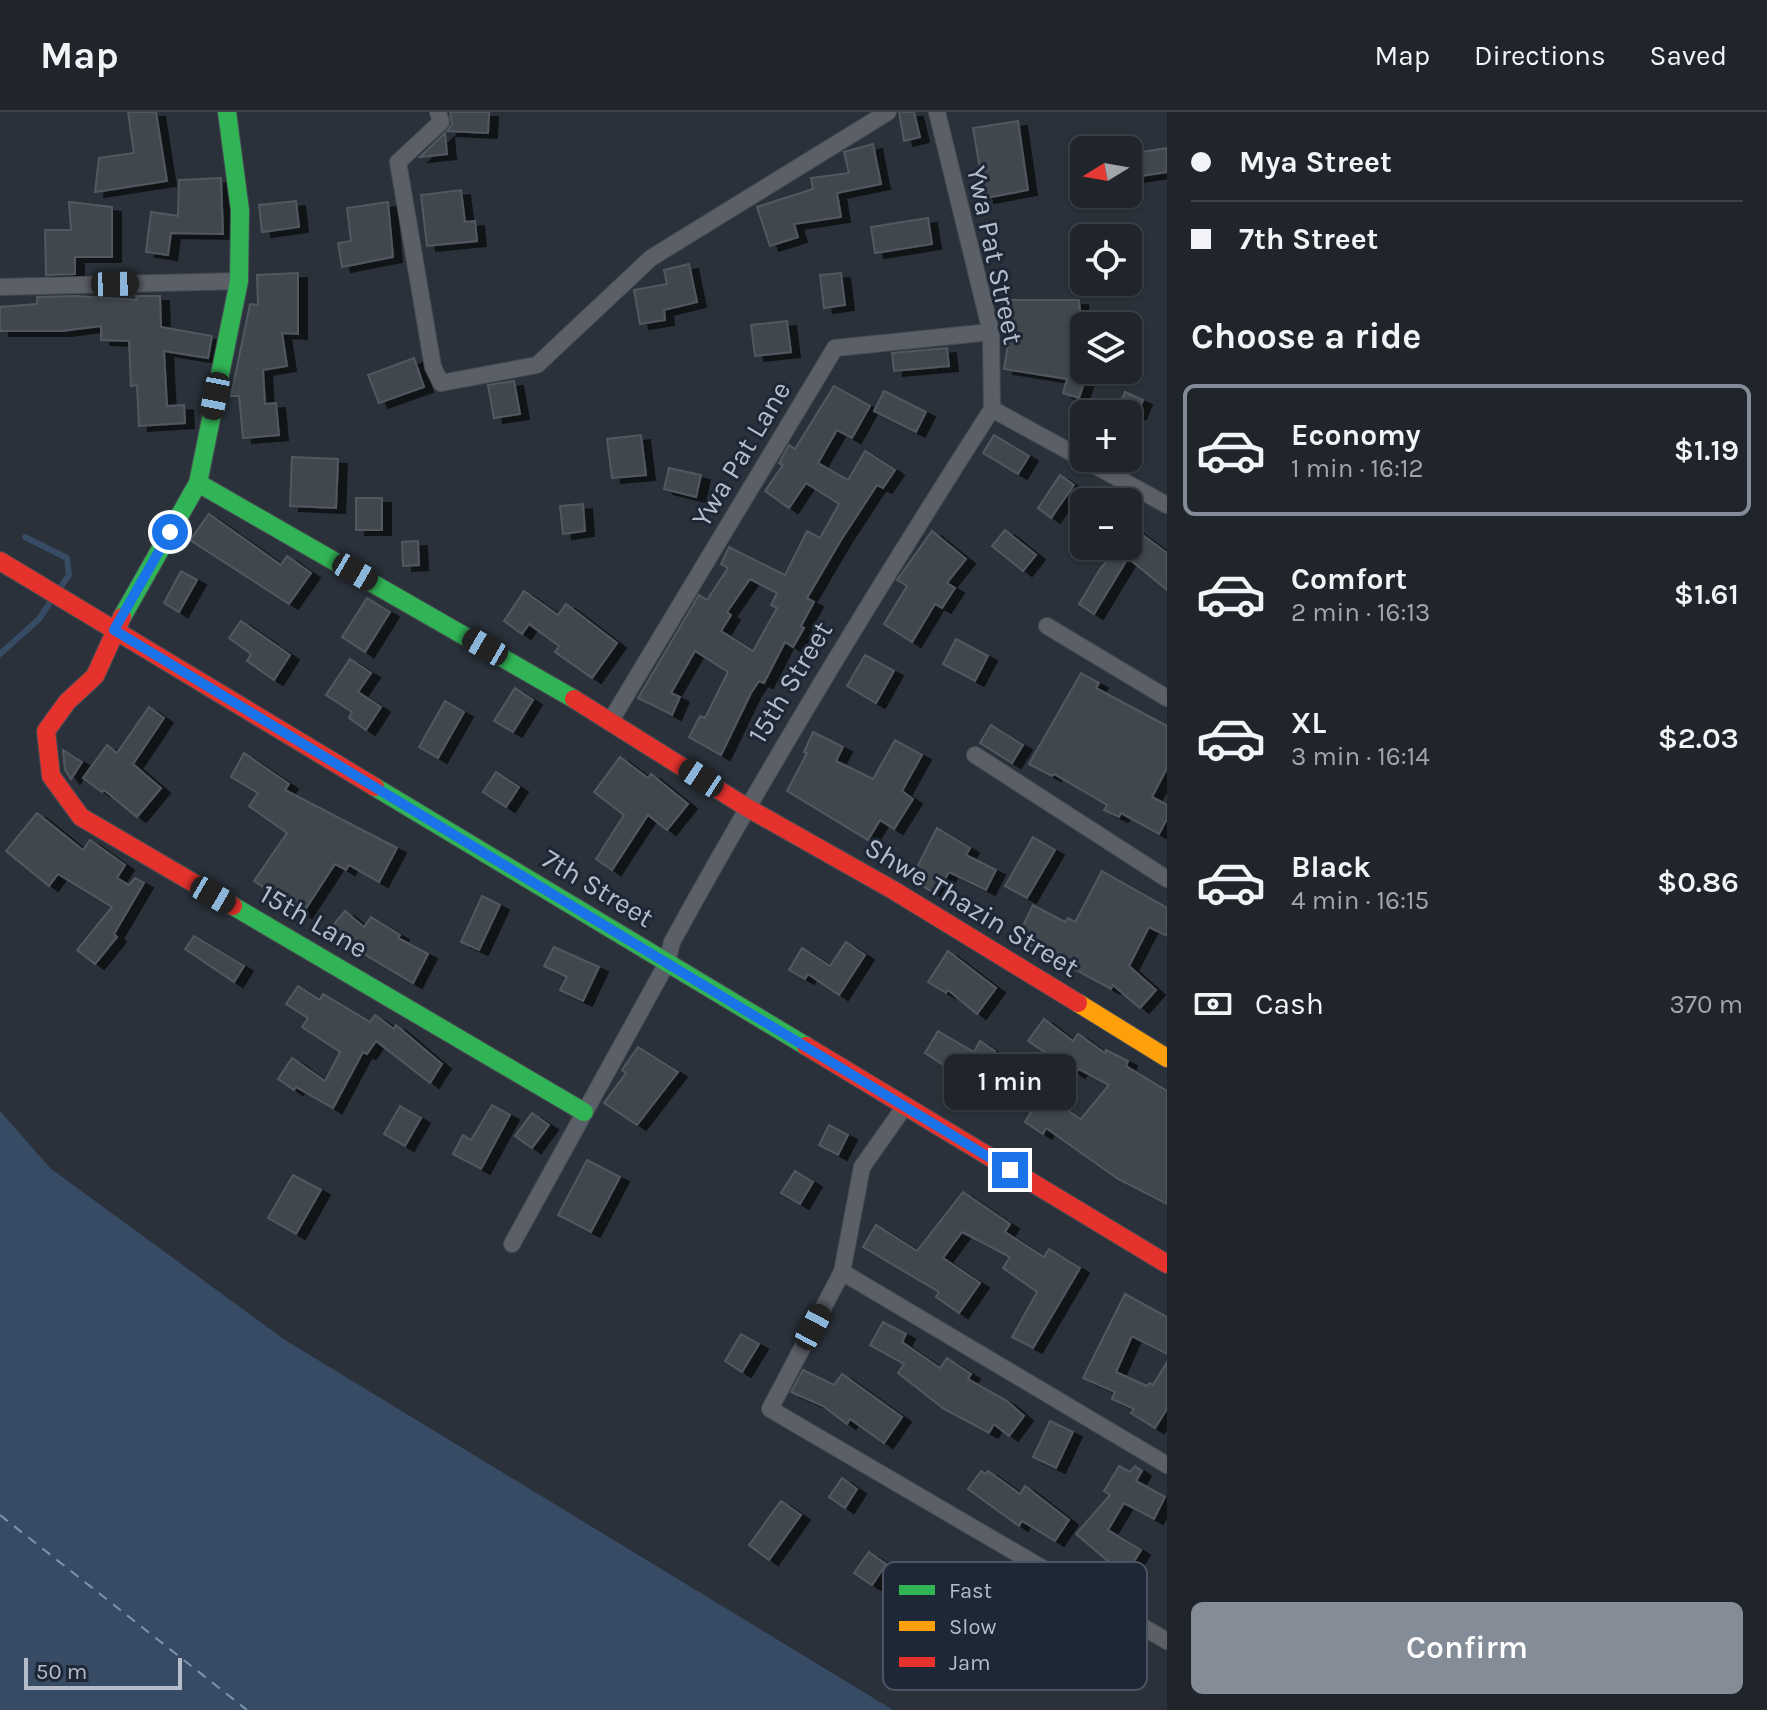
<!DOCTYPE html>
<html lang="en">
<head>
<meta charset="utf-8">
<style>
	:root { --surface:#20252c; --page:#2d3138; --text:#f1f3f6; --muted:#a2a5a9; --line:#3d4248; --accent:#848c98 }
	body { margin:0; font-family:Karla,sans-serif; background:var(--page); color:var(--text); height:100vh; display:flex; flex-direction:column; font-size:30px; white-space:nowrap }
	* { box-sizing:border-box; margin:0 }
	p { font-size:26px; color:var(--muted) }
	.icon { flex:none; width:44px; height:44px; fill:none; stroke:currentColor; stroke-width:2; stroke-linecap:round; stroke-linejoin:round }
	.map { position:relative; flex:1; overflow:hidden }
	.side { display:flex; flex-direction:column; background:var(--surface); width:600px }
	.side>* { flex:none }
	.top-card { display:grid; align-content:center; height:176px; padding:0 24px; background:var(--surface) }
	.needle { width:52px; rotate:259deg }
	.controls { position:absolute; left:1070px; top:24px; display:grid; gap:16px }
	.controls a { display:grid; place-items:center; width:72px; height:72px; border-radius:12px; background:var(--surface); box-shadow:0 2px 6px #0004,0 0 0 2px var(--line); font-size:40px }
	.scale { position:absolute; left:24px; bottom:20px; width:158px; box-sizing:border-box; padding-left:8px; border:4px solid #b5bdca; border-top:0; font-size:22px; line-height:28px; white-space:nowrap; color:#b5bdca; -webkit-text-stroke:6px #1d2735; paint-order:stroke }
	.end { position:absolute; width:36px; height:36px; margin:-18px; border:10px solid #1a73e8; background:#fff; box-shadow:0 0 0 4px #fff }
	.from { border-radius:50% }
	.bubble { position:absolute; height:56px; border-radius:12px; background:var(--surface); box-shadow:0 2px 6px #0004,0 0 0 2px var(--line); font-size:26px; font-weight:600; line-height:56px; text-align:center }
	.car { position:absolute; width:24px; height:48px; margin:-24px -12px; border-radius:10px; box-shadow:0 0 6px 2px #0007; background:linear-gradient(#222 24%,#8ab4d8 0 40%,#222 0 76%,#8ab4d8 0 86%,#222 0) }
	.top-card b { display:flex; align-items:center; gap:28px; height:76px; font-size:30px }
	.top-card b+b { border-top:2px solid var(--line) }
	.top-card i { width:20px; height:20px; background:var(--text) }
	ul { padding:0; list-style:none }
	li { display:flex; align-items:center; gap:24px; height:132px; margin:0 16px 12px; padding:0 8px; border:4px solid transparent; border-radius:12px }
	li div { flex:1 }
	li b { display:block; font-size:30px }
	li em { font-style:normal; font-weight:600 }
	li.current { border-color:var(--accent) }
	li>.icon { width:72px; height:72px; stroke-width:1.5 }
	h2 { padding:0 24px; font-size:36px; line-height:96px }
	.pay { display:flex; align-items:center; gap:20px; height:88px; padding:0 24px; font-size:30px }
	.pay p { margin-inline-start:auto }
	.primary-button { display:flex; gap:16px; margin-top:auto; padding:16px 24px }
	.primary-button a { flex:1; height:92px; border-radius:12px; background:var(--accent); color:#fff; font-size:32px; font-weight:600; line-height:92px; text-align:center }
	header { display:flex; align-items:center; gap:48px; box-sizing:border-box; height:112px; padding:0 40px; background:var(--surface); border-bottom:2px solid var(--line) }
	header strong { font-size:38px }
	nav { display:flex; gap:44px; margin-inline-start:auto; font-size:28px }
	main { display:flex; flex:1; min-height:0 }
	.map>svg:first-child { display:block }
</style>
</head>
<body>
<header>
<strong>Map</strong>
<nav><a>Map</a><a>Directions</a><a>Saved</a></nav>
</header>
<main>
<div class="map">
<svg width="1167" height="1598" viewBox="0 0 1167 1598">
	<defs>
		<filter id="shadow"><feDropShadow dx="9" dy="5" stdDeviation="0" flood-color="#0009"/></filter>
	</defs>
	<rect width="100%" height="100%" fill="#2a313a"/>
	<path fill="#384b65" d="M 0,999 L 50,1056 L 285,1228 L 893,1598 L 0,1598 Z"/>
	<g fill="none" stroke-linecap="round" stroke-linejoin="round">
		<g stroke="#384b65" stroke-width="6">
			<path d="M 25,425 L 67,446 L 69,463 L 58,479"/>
			<path d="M 0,542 L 39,507 L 51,489"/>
		</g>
		<path stroke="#7c94b2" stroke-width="2" stroke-dasharray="10 8" stroke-linecap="butt" d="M 0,1403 L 247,1598"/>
	</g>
	<g fill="#41474e" stroke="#525861" stroke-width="2" fill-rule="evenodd" filter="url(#shadow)">
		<path d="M 128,0 L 156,0 L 167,69 L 95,80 L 99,46 L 134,41 Z"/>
		<path d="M 450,0 L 489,0 L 488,21 L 447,19 L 452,12 Z"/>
		<path d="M 899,0 L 914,0 L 920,25 L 904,29 Z"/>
		<path d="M 1018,9 L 1028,78 L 985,86 L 973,16 Z"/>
		<path d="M 445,21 L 447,42 L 420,45 Z"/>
		<path d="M 873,32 L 881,72 L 837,81 L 841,105 L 794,112 L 798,125 L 770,134 L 757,95 L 813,77 L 811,66 L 849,61 L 844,40 Z"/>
		<path d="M 1167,36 L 1167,60 L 1128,66 L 1128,42 Z"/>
		<path d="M 221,66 L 223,122 L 171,121 L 168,143 L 146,140 L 151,100 L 178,104 L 179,68 Z"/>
		<path d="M 461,78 L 465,110 L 475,109 L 477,129 L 427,134 L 421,83 Z"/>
		<path d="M 296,89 L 299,115 L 262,120 L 259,93 Z"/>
		<path d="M 69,90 L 112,95 L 112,145 L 75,145 L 75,162 L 46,163 L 45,118 L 71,118 Z"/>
		<path d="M 388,90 L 393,145 L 342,155 L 338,131 L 351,129 L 347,96 Z"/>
		<path d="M 928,106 L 932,132 L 875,141 L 871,115 Z"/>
		<path d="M 689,152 L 697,190 L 664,198 L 665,208 L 640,212 L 634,178 L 667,172 L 664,158 Z"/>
		<path d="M 298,161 L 298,222 L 282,221 L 287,254 L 263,258 L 265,292 L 276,291 L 279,323 L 243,326 L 239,284 L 231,284 L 250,192 L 258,193 L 257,163 Z"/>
		<path d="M 841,161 L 845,193 L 824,196 L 820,163 Z"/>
		<path d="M 76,184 L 137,188 L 136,184 L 160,184 L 161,215 L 212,224 L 208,246 L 164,239 L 167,294 L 184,293 L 185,311 L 139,314 L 137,273 L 131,274 L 129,229 L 101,228 L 101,214 L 62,219 L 0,219 L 0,195 L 37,192 L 37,185 Z"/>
		<path d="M 1002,188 L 1079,188 L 1080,200 L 1084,200 L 1084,258 L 1088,258 L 1079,286 L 1063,281 L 1067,267 L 1004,257 L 1010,220 L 1002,220 Z"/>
		<path d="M 787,209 L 791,240 L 755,244 L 751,213 Z"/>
		<path d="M 947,236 L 949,254 L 894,259 L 892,241 Z"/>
		<path d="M 414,246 L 424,275 L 379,291 L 368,263 Z"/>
		<path d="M 514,269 L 520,302 L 494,306 L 488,273 Z"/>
		<path d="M 834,274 L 870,294 L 852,326 L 837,318 L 818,351 L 848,368 L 865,339 L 895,358 L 883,376 L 877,373 L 841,428 L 807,486 L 814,490 L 801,514 L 804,516 L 793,535 L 785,530 L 764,571 L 759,569 L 751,581 L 721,643 L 689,625 L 700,604 L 705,606 L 728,560 L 695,539 L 671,581 L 680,585 L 672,603 L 638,586 L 699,483 L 707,488 L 728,456 L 721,452 L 729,435 L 785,463 L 807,419 L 820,426 L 839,392 L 806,371 L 789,396 L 765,379 L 783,353 L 779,351 L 789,333 L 795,337 ZM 750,467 L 777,481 L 771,493 L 777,496 L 753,539 L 721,519 L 731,503 L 727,500 Z"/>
		<path d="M 884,279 L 926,300 L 916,320 L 874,299 Z"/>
		<path d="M 1125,280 L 1143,288 L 1137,302 L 1116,302 Z"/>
		<path d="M 641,323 L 646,363 L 612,366 L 607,327 Z"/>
		<path d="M 994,323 L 1029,344 L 1018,362 L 983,341 Z"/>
		<path d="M 292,345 L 338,347 L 336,396 L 290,394 Z"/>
		<path d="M 669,356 L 701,363 L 696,385 L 664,377 Z"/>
		<path d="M 1060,363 L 1074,373 L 1051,406 L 1038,396 Z"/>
		<rect x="356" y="386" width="26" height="32"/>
		<path d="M 583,392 L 585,419 L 563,422 L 560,394 Z"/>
		<path d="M 209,402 L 281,453 L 287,444 L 311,461 L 289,492 L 190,428 Z"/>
		<path d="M 1128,412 L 1167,441 L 1167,478 L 1128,446 L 1094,502 L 1079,492 L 1100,457 L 1120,434 L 1128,434 Z"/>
		<path d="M 1005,418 L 1036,443 L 1023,459 L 992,434 Z"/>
		<path d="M 932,419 L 966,447 L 947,471 L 955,476 L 942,496 L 935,492 L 912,530 L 884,512 L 907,474 L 897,468 Z"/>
		<path d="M 418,429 L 419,453 L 403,454 L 402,430 Z"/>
		<path d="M 181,459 L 197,468 L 179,500 L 164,491 Z"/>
		<path d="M 524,479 L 558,503 L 566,492 L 617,531 L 592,566 L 555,540 L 559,534 L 529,512 L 522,522 L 504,509 Z"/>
		<path d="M 367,486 L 390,500 L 365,540 L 342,525 Z"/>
		<path d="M 241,509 L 290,543 L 274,568 L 247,549 L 251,542 L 229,526 Z"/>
		<path d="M 956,527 L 988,544 L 975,569 L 943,552 Z"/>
		<path d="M 865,543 L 894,559 L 876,591 L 847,574 Z"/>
		<path d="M 350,547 L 371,561 L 358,580 L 381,595 L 366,618 L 349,606 L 352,600 L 326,583 Z"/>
		<path d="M 1081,561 L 1099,571 L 1096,576 L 1167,614 L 1167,656 L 1152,685 L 1167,693 L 1167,707 L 1159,722 L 1121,701 L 1119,705 L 1104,698 L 1107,693 L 1054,662 L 1052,664 L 1029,652 Z"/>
		<path d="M 515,576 L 533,588 L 513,620 L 494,609 Z"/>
		<path d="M 445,589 L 464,600 L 438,646 L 419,635 Z"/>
		<path d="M 149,595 L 164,606 L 133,652 L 161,676 L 137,705 L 104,678 L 102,680 L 83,666 L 107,633 L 117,641 Z"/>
		<path d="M 991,613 L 1023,633 L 1012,651 L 980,631 Z"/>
		<path d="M 813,620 L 843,635 L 836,649 L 873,667 L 895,628 L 922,643 L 902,679 L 913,687 L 894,717 L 880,708 L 868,728 L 787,679 L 807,641 L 804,640 Z"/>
		<path d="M 63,638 L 82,650 L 71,667 L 65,658 Z"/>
		<path d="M 244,641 L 289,672 L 285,678 L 397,736 L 379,770 L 349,753 L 346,758 L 335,752 L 303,801 L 254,769 L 287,721 L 249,694 L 258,681 L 231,665 Z"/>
		<path d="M 620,645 L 648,666 L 651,662 L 688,692 L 667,718 L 648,703 L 612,758 L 596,747 L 624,703 L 594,680 Z"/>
		<path d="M 496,660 L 519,675 L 506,695 L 483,680 Z"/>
		<path d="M 37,701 L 83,738 L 90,728 L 125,753 L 117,766 L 129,773 L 135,766 L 144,771 L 114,822 L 117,825 L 95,852 L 77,838 L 112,795 L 58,762 L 49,774 L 6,739 Z"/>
		<path d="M 937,716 L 970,736 L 966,743 L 996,758 L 986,778 L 949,760 L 936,782 L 911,767 Z"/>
		<path d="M 1033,725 L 1055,738 L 1027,786 L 1005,774 Z"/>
		<path d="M 1102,759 L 1167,796 L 1167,824 L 1149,815 L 1129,854 L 1156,878 L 1140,896 L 1113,873 L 1111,877 L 1017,826 L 1033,793 L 1065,810 L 1068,806 L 1075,810 Z"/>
		<path d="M 482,784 L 500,793 L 479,838 L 461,830 Z"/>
		<path d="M 345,799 L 364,815 L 371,805 L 400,823 L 398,826 L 428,842 L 413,871 L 352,835 L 331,816 Z"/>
		<path d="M 194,824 L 244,854 L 234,870 L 185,837 Z"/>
		<path d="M 846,830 L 865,843 L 839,883 L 808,862 L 805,867 L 789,858 L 802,836 L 830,854 Z"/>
		<path d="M 554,835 L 599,855 L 583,889 L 560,878 L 567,865 L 544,854 Z"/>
		<path d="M 948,839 L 996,876 L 977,902 L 948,878 L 946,881 L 928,870 Z"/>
		<path d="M 298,874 L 320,888 L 323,882 L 370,910 L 375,903 L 394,917 L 396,913 L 442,952 L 430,971 L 376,929 L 367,942 L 363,940 L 333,996 L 296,975 L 294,978 L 278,967 L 292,946 L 325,969 L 340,940 L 302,915 L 308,906 L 286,892 Z"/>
		<path d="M 1044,907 L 1073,929 L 1078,922 L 1105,941 L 1106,938 L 1128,949 L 1126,954 L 1167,979 L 1167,1092 L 1118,1067 L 1046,1016 L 1043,1022 L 1025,1010 L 1042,982 L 1081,1007 L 1109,973 L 1079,957 L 1076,961 L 1028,929 Z"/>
		<path d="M 938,919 L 974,940 L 980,929 L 995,939 L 974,973 L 925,941 Z"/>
		<path d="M 638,935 L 678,960 L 637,1013 L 604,991 L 626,961 L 622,958 Z"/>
		<path d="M 492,993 L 510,1003 L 481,1057 L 453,1042 L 463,1023 L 471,1028 Z"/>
		<path d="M 400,994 L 421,1006 L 405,1034 L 384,1022 Z"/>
		<path d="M 532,1001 L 549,1013 L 532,1036 L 515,1024 Z"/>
		<path d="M 829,1013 L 848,1023 L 838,1043 L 819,1033 Z"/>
		<path d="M 587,1048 L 620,1065 L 591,1120 L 558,1103 Z"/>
		<path d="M 795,1059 L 813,1070 L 800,1092 L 781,1081 Z"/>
		<path d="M 293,1063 L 321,1078 L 296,1122 L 268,1106 Z"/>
		<path d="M 963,1080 L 1010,1112 L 1005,1120 L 1044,1145 L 1049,1137 L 1080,1156 L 1033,1236 L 1012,1225 L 1037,1180 L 1003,1156 L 1010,1145 L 962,1120 L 943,1146 L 980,1171 L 959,1201 L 936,1185 L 939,1180 L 863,1135 L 876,1113 L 917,1139 Z"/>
		<path d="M 1125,1182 L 1167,1205 L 1167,1242 L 1132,1224 L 1116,1260 L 1147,1274 L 1150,1271 L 1153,1273 L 1167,1250 L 1167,1297 L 1155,1316 L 1131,1301 L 1134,1297 L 1112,1287 L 1115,1280 L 1083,1266 Z"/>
		<path d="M 883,1210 L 906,1222 L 902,1230 L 940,1256 L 947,1246 L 971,1262 L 968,1267 L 1007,1289 L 1024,1304 L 1009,1324 L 994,1312 L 989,1321 L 944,1297 L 898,1261 L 904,1252 L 870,1233 Z"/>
		<path d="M 741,1222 L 759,1232 L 742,1260 L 725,1249 Z"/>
		<path d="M 803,1258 L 834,1273 L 842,1262 L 902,1305 L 884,1331 L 850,1307 L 847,1312 L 823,1294 L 791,1280 Z"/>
		<path d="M 1050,1309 L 1073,1320 L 1056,1356 L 1033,1345 Z"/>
		<path d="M 1119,1354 L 1130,1360 L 1135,1354 L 1142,1359 L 1136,1369 L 1165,1385 L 1154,1407 L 1124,1391 L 1108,1418 L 1141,1438 L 1122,1468 L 1105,1456 L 1109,1450 L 1076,1422 L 1110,1383 L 1104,1379 Z"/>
		<path d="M 981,1359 L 986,1362 L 988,1359 L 1020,1382 L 1025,1374 L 1069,1408 L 1055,1429 L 1022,1409 L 1019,1414 L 968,1377 Z"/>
		<path d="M 842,1366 L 857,1377 L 845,1396 L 829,1385 Z"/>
		<path d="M 781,1389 L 801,1403 L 769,1448 L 749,1433 Z"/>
		<path d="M 869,1440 L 886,1452 L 872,1473 L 854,1461 Z"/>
	</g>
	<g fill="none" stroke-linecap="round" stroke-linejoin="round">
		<g stroke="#484d54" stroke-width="18">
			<g id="street">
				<path d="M 438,0 L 441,10 L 398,50 L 433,255 L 441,271 L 537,253 L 651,146 L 888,0"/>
				<path d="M 937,0 L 991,220 L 992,297"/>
				<path d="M 0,175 L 239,169"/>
				<path d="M 992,297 L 1167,393"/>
				<path d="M 1047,514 L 1167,586"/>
				<path d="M 611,608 L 835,236 L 991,220"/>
				<path d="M 975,643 L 1167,767"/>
				<path d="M 905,994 L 862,1055 L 842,1160 L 770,1297 L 1167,1529"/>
				<path d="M 512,1132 L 667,851 L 672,830 C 772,648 880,472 992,297"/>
				<path d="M 842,1160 L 1167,1353"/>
			</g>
		</g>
		<g stroke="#484d54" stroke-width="20">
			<g id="fast">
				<path d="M 198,371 L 574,587"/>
				<path d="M 122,505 L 198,371 L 239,169 L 240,98 L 227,0"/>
				<path d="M 375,675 L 806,934"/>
				<path d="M 233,794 L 584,1000"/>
			</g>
		</g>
		<g stroke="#484d54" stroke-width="20">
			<path id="slow" d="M 1078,891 L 1167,946"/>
		</g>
		<g stroke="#484d54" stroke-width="20">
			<g id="jam">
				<path d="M 0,449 L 375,675"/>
				<path d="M 122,505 L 95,564 L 67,590 L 46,619 L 51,664 L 81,705 L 233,794"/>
				<path d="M 574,587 L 746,695 L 893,778 L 1078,891"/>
				<path d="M 806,934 L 1167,1152"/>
			</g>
		</g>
		<use href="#street" stroke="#5b5f67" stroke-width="16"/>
		<use href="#fast" stroke="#30b455" stroke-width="18"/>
		<use href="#slow" stroke="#ff9f0a" stroke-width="18"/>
		<use href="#jam" stroke="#e5322d" stroke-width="18"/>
	</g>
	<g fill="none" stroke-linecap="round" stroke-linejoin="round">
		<path stroke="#1a73e8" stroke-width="10" d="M 170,420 L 114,518 L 1010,1058"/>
	</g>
	<g text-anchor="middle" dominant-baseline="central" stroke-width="6" stroke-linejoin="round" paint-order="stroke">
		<g font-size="28" fill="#b5bdca" stroke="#1d2735">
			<text transform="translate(995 143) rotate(78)">Ywa Pat Street</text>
			<text transform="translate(741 342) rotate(-59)">Ywa Pat Lane</text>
			<text transform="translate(790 570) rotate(-59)">15th Street</text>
			<text transform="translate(598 776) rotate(31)">7th Street</text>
			<text transform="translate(972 795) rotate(31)">Shwe Thazin Street</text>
			<text transform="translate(314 809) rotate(30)">15th Lane</text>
		</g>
	</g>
	<rect x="883" y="1450" width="264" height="128" rx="12" fill="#1d2735" stroke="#4b5462" stroke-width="2"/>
	<rect x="899" y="1473" width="36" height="10" fill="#30b455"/>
	<rect x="899" y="1509" width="36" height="10" fill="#ff9f0a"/>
	<rect x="899" y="1545" width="36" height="10" fill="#e5322d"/>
	<g font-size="22" fill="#b5bdca">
		<text x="949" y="1486">Fast</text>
		<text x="949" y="1522">Slow</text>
		<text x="949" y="1558">Jam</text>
	</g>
</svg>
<div class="controls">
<a><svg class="needle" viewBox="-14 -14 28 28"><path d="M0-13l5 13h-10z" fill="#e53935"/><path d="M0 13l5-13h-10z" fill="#a2a5a9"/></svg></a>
<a><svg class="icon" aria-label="locate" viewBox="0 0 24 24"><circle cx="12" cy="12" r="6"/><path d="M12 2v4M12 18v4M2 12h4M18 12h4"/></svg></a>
<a><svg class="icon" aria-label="layers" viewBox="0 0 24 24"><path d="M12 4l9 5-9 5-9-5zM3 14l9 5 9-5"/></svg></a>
<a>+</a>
<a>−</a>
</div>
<div class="scale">50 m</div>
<i class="end from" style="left:170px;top:420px"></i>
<i class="end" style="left:1010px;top:1058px"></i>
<div class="bubble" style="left:944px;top:942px;width:132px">1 min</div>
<i class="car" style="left:115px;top:172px;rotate:89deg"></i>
<i class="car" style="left:215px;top:284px;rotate:191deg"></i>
<i class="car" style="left:355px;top:460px;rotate:120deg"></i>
<i class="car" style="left:485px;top:535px;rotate:300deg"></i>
<i class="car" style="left:701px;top:666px;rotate:303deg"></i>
<i class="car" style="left:213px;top:783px;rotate:120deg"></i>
<i class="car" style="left:813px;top:1215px;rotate:28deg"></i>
</div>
<section class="side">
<div class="top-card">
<b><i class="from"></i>Mya Street</b>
<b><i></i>7th Street</b>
</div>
<h2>Choose a ride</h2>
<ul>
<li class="current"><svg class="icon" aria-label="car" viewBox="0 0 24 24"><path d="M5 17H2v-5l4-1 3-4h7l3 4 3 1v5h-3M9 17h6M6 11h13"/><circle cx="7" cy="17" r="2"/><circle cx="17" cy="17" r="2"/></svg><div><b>Economy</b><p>1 min · 16:12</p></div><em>$1.19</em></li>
<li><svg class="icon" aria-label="car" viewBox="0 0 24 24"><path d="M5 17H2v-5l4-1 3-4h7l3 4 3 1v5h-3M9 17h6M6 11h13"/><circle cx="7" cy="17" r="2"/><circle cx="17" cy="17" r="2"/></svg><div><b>Comfort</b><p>2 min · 16:13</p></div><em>$1.61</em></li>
<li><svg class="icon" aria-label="car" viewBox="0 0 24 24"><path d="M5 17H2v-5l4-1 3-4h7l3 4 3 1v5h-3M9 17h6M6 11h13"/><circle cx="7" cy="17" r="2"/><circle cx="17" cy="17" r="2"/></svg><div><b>XL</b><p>3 min · 16:14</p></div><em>$2.03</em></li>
<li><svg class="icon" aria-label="car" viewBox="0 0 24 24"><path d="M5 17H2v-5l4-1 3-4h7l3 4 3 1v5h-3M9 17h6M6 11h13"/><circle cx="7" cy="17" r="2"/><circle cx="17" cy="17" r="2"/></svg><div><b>Black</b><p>4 min · 16:15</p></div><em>$0.86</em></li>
</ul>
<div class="pay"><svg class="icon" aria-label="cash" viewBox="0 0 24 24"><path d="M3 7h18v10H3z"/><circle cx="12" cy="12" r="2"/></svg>Cash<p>370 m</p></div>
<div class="primary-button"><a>Confirm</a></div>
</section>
</main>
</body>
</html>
